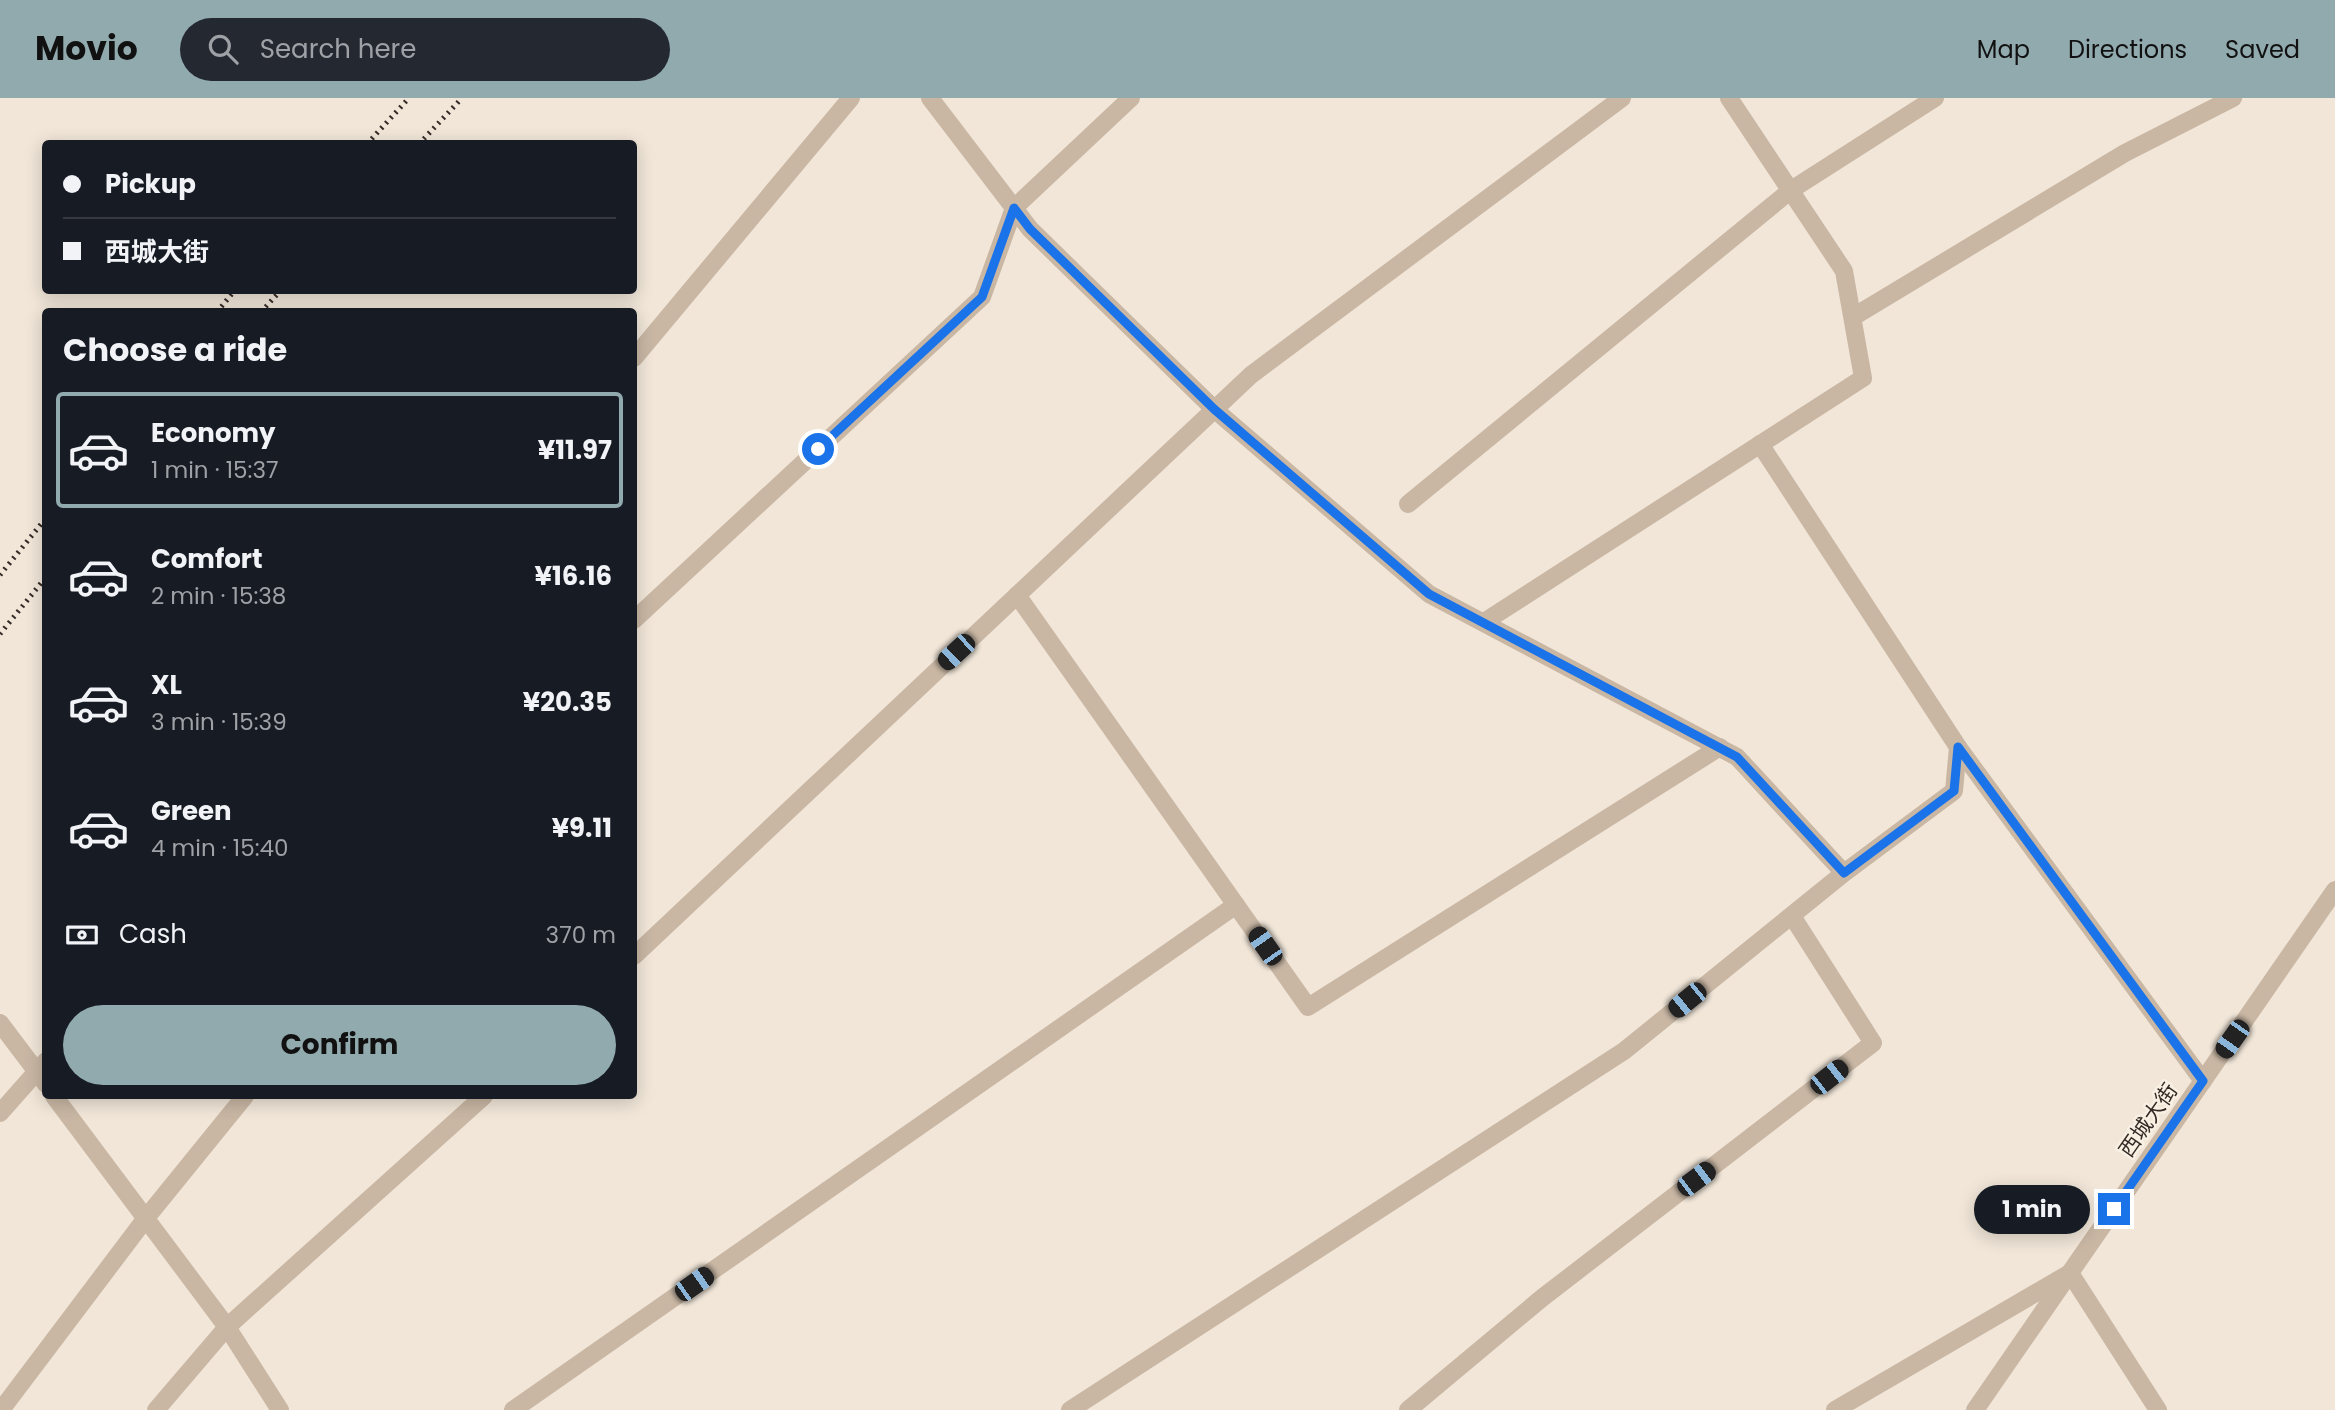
<!DOCTYPE html>
<html lang="en">
<head>
<meta charset="utf-8">
<style>
	:root { --surface:#171b24; --page:#242831; --text:#f1f3f6; --muted:#9ea1a6; --line:#363941; --accent:#91aaae }
	body { margin:0; font-family:Poppins,"Noto Sans SC",sans-serif; background:var(--page); color:var(--text); height:100vh; display:flex; flex-direction:column; font-size:26px; white-space:nowrap }
	* { box-sizing:border-box; margin:0 }
	p { font-size:23px; color:var(--muted) }
	.icon { flex:none; width:38px; height:38px; fill:none; stroke:currentColor; stroke-width:2; stroke-linecap:round; stroke-linejoin:round }
	.map { position:relative; flex:1; overflow:hidden }
	.sheet { position:absolute; left:42px; top:210px; width:595px; height:791px; display:flex; flex-direction:column; background:var(--surface); border-radius:7px; box-shadow:0 4px 18px #0003 }
	.sheet>* { flex:none }
	.hud { position:absolute; left:42px; top:42px; width:595px; height:154px; border-radius:7px; box-shadow:0 4px 18px #0003; display:grid; align-content:center; height:154px; padding:0 21px; background:var(--surface) }
	.end { position:absolute; width:32px; height:32px; margin:-16px; border:9px solid #1a73e8; background:#fff; box-shadow:0 0 0 4px #fff }
	.from { border-radius:50% }
	.bubble { position:absolute; height:49px; border-radius:24px; background:var(--surface); box-shadow:0 4px 18px #0003; font-size:23px; font-weight:700; line-height:49px; text-align:center }
	.car { position:absolute; width:21px; height:42px; margin:-21px -10px; border-radius:9px; box-shadow:0 0 5px 2px #0007; background:linear-gradient(#222 24%,#8ab4d8 0 40%,#222 0 76%,#8ab4d8 0 86%,#222 0) }
	.hud b { display:flex; align-items:center; gap:24px; height:66px; font-size:26px }
	.hud b+b { border-top:2px solid var(--line) }
	.hud i { width:18px; height:18px; background:var(--text) }
	ul { padding:0; list-style:none }
	li { display:flex; align-items:center; gap:21px; height:116px; margin:0 14px 10px; padding:0 7px; border:4px solid transparent; border-radius:7px }
	li div { flex:1 }
	li b { display:block; font-size:26px }
	li em { font-style:normal; font-weight:700 }
	li.active { border-color:var(--accent) }
	li>.icon { width:63px; height:63px; stroke-width:1.5 }
	h2 { padding:0 21px; font-size:32px; line-height:84px }
	.pay { display:flex; align-items:center; gap:18px; height:77px; padding:0 21px; font-size:26px }
	.pay p { margin-inline-start:auto }
	.button { display:flex; gap:14px; margin-top:auto; padding:14px 21px }
	.button a { flex:1; height:80px; border-radius:42px; background:var(--accent); color:#111; font-size:28px; font-weight:700; line-height:80px; text-align:center }
	header { display:flex; align-items:center; gap:42px; box-sizing:border-box; height:98px; padding:0 35px; background:var(--accent); color:#111 }
	header strong { font-size:33px }
	nav { display:flex; gap:38px; margin-inline-start:auto; font-size:24px }
	.search { width:490px; height:63px; background:var(--page); display:flex; align-items:center; gap:18px; box-sizing:border-box; padding:0 24px; border-radius:38px; color:var(--muted); font-size:26px }
	.map>svg:first-child { display:block }
</style>
</head>
<body>
<header>
<strong>Movio</strong>
<div class="search"><svg class="icon" aria-label="search" viewBox="0 0 24 24"><circle cx="10" cy="10" r="6"/><path d="M15 15l6 6"/></svg>Search here</div>
<nav><a>Map</a><a>Directions</a><a>Saved</a></nav>
</header>
<div class="map">
<svg width="2335" height="1312" viewBox="0 0 2335 1312">
	<rect width="100%" height="100%" fill="#f1e6d8"/>
	<g fill="none" stroke-linecap="round" stroke-linejoin="round">
		<g stroke="#c9b7a4" stroke-width="18">
			<path d="M 930,0 L 1030,131 L 1214,311 L 1429,496 L 1737,659 L 1844,775"/>
			<path d="M 1853,219 L 2125,55 L 2233,0"/>
			<path d="M 634,260 L 851,0"/>
			<path d="M 1408,406 L 1791,92 L 1935,0"/>
			<path d="M 1017,497 L 1308,909 L 1720,649"/>
			<path d="M 634,522 L 982,199 L 1014,110 L 1131,0"/>
			<path d="M 1484,524 L 1863,280 L 1844,173 L 1729,0"/>
			<path d="M 1958,649 L 2203,983"/>
			<path d="M 634,858 L 1251,277 L 1622,0"/>
			<path d="M 0,925 L 46,986"/>
			<path d="M 54,998 L 227,1229 L 280,1312"/>
			<path d="M 0,1015 L 46,963"/>
			<path d="M 1,1312 L 146,1120 L 245,998"/>
			<path d="M 156,1312 L 227,1229 L 484,998"/>
			<path d="M 513,1312 L 1236,807"/>
			<path d="M 1070,1312 L 1624,953 L 1844,775 L 1954,693 L 1958,649 L 1760,346"/>
			<path d="M 1408,1312 L 1542,1200 L 1873,945 L 1792,818"/>
			<path d="M 1835,1312 L 2070,1175 L 2158,1312"/>
		</g>
		<path stroke="#c9b7a4" stroke-width="18" d="M 1975,1312 L 2335,792"/>
		<g stroke="#352b26" stroke-width="5" stroke-dasharray="2 5" stroke-linecap="butt">
			<path d="M 367,46 L 409,0"/>
			<path d="M 419,46 L 462,0"/>
			<path d="M 217,214 L 235,192"/>
			<path d="M 261,214 L 281,192"/>
			<path d="M 0,477 L 46,420"/>
			<path d="M 0,536 L 46,479"/>
		</g>
	</g>
	<g fill="none" stroke-linecap="round" stroke-linejoin="round">
		<path stroke="#1a73e8" stroke-width="9" d="M 818,351 L 982,199 L 1014,110 L 1030,131 L 1214,311 L 1429,496 L 1737,659 L 1844,775 L 1954,693 L 1958,649 L 2203,983 L 2114,1111"/>
	</g>
	<g text-anchor="middle" dominant-baseline="central" stroke-width="5" stroke-linejoin="round" paint-order="stroke">
		<g font-size="21" fill="#352b26" stroke="#f9f0e4">
			<text transform="translate(2148 1022) rotate(-55)">西城大街</text>
		</g>
	</g>
</svg>
<i class="end from" style="left:818px;top:351px"></i>
<i class="end" style="left:2114px;top:1111px"></i>
<div class="bubble" style="left:1974px;top:1087px;width:116px">1 min</div>
<i class="car" style="left:956px;top:554px;rotate:227deg"></i>
<i class="car" style="left:1265px;top:848px;rotate:325deg"></i>
<i class="car" style="left:1687px;top:902px;rotate:231deg"></i>
<i class="car" style="left:2232px;top:941px;rotate:215deg"></i>
<i class="car" style="left:1829px;top:979px;rotate:52deg"></i>
<i class="car" style="left:1696px;top:1081px;rotate:53deg"></i>
<i class="car" style="left:694px;top:1186px;rotate:55deg"></i>
<div class="hud">
<b><i class="from"></i>Pickup</b>
<b><i></i>西城大街</b>
</div>
<section class="sheet">
<h2>Choose a ride</h2>
<ul>
<li class="active"><svg class="icon" aria-label="car" viewBox="0 0 24 24"><path d="M5 17H2v-5l4-1 3-4h7l3 4 3 1v5h-3M9 17h6M6 11h13"/><circle cx="7" cy="17" r="2"/><circle cx="17" cy="17" r="2"/></svg><div><b>Economy</b><p>1 min · 15:37</p></div><em>¥11.97</em></li>
<li><svg class="icon" aria-label="car" viewBox="0 0 24 24"><path d="M5 17H2v-5l4-1 3-4h7l3 4 3 1v5h-3M9 17h6M6 11h13"/><circle cx="7" cy="17" r="2"/><circle cx="17" cy="17" r="2"/></svg><div><b>Comfort</b><p>2 min · 15:38</p></div><em>¥16.16</em></li>
<li><svg class="icon" aria-label="car" viewBox="0 0 24 24"><path d="M5 17H2v-5l4-1 3-4h7l3 4 3 1v5h-3M9 17h6M6 11h13"/><circle cx="7" cy="17" r="2"/><circle cx="17" cy="17" r="2"/></svg><div><b>XL</b><p>3 min · 15:39</p></div><em>¥20.35</em></li>
<li><svg class="icon" aria-label="car" viewBox="0 0 24 24"><path d="M5 17H2v-5l4-1 3-4h7l3 4 3 1v5h-3M9 17h6M6 11h13"/><circle cx="7" cy="17" r="2"/><circle cx="17" cy="17" r="2"/></svg><div><b>Green</b><p>4 min · 15:40</p></div><em>¥9.11</em></li>
</ul>
<div class="pay"><svg class="icon" aria-label="cash" viewBox="0 0 24 24"><path d="M3 7h18v10H3z"/><circle cx="12" cy="12" r="2"/></svg>Cash<p>370 m</p></div>
<div class="button"><a>Confirm</a></div>
</section>
</div>
</body>
</html>
